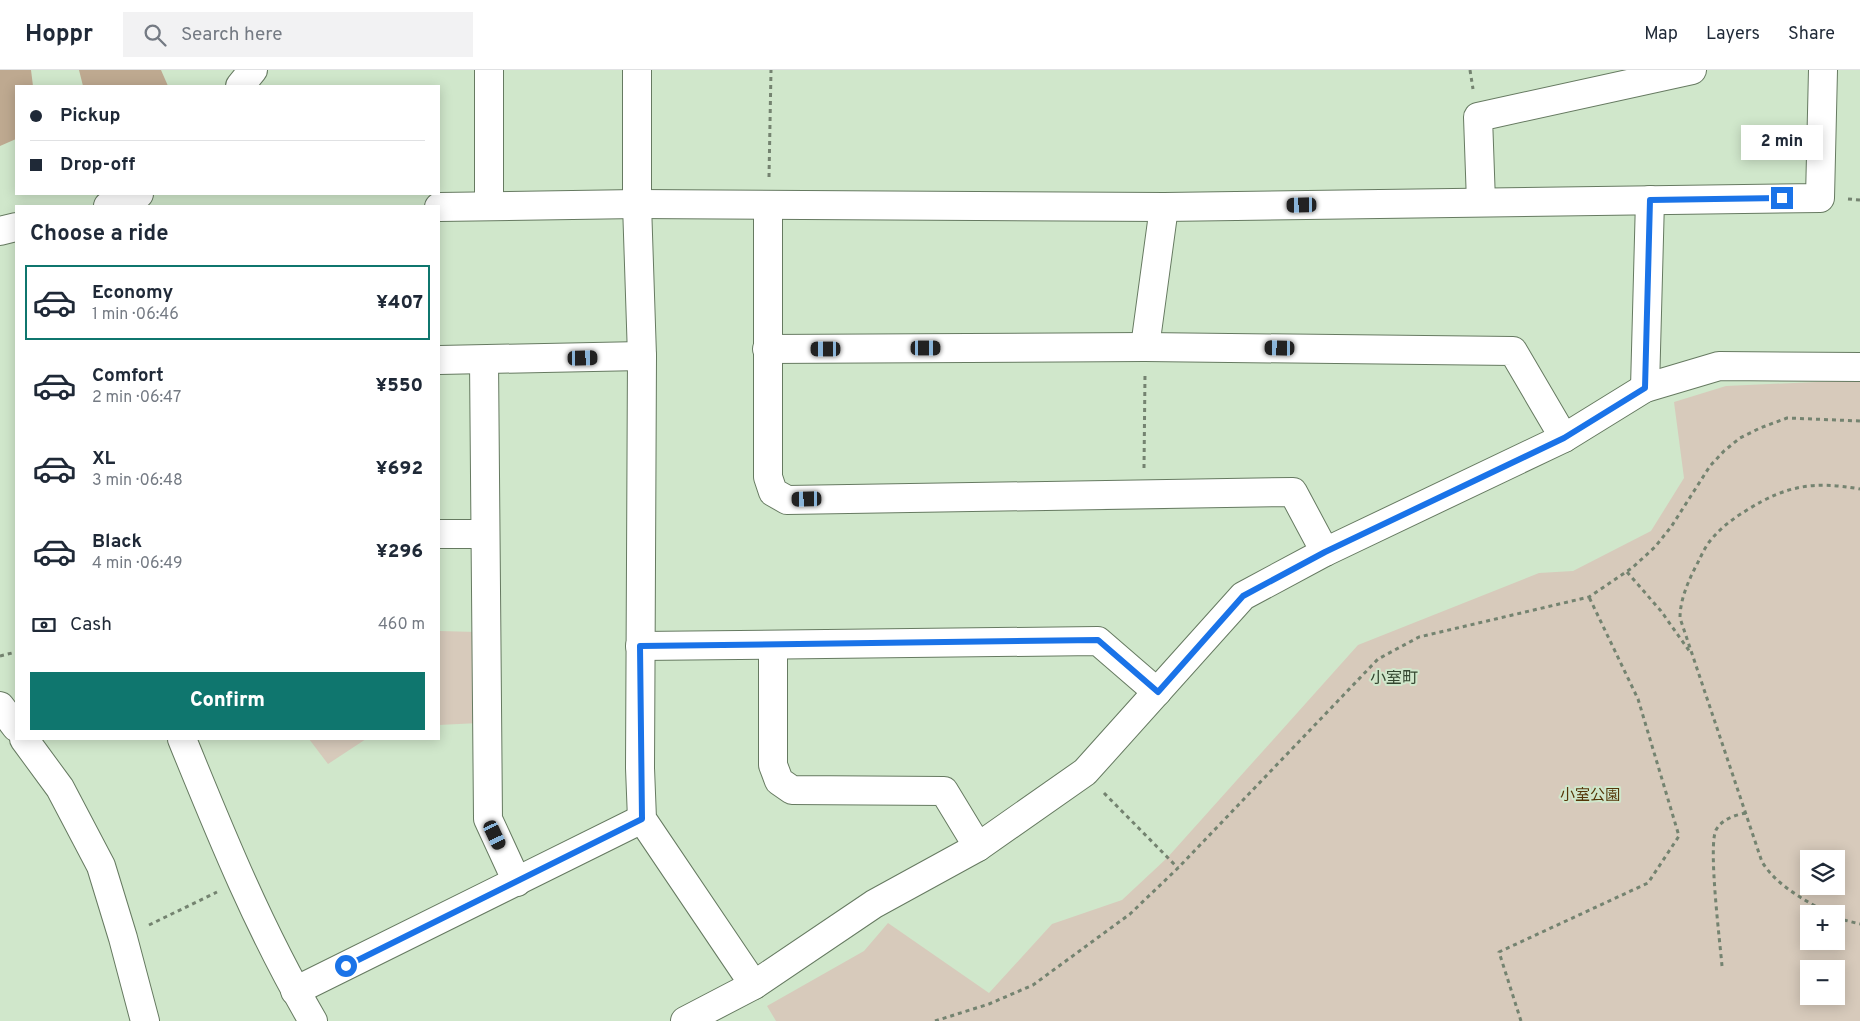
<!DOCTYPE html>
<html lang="en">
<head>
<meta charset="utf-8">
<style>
	:root { --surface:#fff; --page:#f2f2f3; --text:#1f2937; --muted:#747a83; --line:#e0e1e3; --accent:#0f766e }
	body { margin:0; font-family:Overpass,"Noto Sans JP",sans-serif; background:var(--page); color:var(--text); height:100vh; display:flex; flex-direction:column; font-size:19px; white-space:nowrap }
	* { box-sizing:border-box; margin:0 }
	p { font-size:16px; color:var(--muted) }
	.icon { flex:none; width:28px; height:28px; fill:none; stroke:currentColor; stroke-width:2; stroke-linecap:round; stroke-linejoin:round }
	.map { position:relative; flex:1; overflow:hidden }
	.details { position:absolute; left:15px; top:135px; width:425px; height:535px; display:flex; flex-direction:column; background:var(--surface); border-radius:0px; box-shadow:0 2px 12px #0003 }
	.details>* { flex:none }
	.top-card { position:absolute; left:15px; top:15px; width:425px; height:110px; border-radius:0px; box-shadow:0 2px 12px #0003; display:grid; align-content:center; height:110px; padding:0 15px; background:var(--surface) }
	.controls { position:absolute; left:1800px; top:780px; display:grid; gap:10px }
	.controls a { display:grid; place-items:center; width:45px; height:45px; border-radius:0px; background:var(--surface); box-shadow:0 2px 12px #0003; font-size:25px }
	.end { position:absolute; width:22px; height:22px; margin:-11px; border:6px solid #1a73e8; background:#fff; box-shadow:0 0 0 2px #fff }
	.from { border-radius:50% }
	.bubble { position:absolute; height:35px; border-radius:0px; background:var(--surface); box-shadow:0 2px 12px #0003; font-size:16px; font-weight:800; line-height:35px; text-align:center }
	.car { position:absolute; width:15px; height:30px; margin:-15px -8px; border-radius:6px; box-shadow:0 0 4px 1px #0007; background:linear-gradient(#222 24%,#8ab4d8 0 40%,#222 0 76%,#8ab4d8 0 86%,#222 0) }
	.top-card b { display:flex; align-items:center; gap:18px; height:48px; font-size:19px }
	.top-card b+b { border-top:1px solid var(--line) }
	.top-card i { width:12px; height:12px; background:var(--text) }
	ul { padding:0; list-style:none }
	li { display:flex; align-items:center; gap:15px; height:75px; margin:0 10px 8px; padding:0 5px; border:2px solid transparent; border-radius:0px }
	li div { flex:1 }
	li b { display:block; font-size:19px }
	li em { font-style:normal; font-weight:800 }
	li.current { border-color:var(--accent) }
	li>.icon { width:45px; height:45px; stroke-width:1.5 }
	h2 { padding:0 15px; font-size:22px; line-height:60px }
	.pay { display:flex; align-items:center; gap:12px; height:55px; padding:0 15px; font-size:19px }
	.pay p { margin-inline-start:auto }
	.button { display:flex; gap:10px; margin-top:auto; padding:10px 15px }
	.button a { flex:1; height:58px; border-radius:0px; background:var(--accent); color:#fff; font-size:20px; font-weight:800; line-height:58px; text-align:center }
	header { display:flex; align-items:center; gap:30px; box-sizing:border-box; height:70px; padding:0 25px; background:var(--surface); border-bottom:1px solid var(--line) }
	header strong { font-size:24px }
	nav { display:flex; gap:28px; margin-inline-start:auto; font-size:18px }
	.search { width:350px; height:45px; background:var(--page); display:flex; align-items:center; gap:12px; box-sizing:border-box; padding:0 18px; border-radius:0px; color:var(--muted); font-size:19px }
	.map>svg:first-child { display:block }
</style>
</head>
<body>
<header>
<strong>Hoppr</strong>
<div class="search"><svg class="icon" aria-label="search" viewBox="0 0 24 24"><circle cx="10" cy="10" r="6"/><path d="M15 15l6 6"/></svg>Search here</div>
<nav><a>Map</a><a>Layers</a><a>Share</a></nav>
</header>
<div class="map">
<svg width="1860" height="951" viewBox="0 0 1860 951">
	<rect width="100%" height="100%" fill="#d0e7cb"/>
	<g fill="#d7cabb" fill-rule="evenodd">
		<path d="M 1860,310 L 1860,951 L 776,951 L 767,936 L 864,881 L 888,853 L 989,923 L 1052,854 L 1122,830 L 1167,788 L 1358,575 L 1539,503 L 1573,501 L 1651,461 L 1684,408 L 1674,332 L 1726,316 ZM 1809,789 L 1836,789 L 1836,816 L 1809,816 ZM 1809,844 L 1836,844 L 1836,871 L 1809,871 ZM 1809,899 L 1836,899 L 1836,926 L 1809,926 Z"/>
		<path d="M 439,561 L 477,562 L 479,653 L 439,655 Z"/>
		<path d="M 309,669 L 366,669 L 328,694 Z"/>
	</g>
	<g fill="#bea990">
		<path d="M 0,0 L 31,0 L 33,16 L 16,16 L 16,69 L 0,76 Z"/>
		<path d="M 79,0 L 161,0 L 168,16 L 83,16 Z"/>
	</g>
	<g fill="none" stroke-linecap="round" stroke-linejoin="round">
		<g stroke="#667a61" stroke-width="30">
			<g id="minor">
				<path d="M 489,0 L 489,136"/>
				<path d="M 637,0 L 637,134 L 642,286 L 640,698 L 642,749 L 754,915"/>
				<path d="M 240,16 L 253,0"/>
				<path d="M 1481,132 L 1478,47 L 1692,0"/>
				<path d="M 768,135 L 768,407 L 773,422 L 787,430 L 1293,422 L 1325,482"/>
				<path d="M 108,136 L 139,124"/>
				<path d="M 439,137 L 637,134 L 1164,137 L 1820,128 L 1823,0"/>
				<path d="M 0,161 L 16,157"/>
				<path d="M 1145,277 L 1164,137"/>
				<path d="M 767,279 L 1145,277 L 1513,281 L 1564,368"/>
				<path d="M 439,290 L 642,286"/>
				<path d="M 484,290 L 488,749 L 517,812"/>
				<path d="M 1645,318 L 1650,130"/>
				<path d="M 439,464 L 485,464"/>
				<path d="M 773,575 L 773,695 L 779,711 L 792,720 L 944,721 L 978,777"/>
				<path d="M 640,576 L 1098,571 L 1157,622"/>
				<path d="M 0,636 L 16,657"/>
				<path d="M 24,669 L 60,718 L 101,796 L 123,868 L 145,951"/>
				<path d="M 182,669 C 221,765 260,861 313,951"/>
				<path d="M 295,921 L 642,749"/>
				<path d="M 685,951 L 754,915 L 874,834 L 978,777 L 1085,702 L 1243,526 L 1325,482 L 1564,368 L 1645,318 L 1719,296 L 1860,297"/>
			</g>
		</g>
		<g stroke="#748370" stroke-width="3" stroke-dasharray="4 4" stroke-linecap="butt">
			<path d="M 1470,0 L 1473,19"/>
			<path d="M 769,107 L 771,0"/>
			<path d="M 1848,129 L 1860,130"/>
			<path d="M 1144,398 L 1145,304"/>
			<path d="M 1627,502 L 1661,541 L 1690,582"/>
			<path d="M 0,586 L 16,582"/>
			<path d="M 1104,723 L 1178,798"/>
			<path d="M 1829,844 C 1805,830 1778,817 1762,792 L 1680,548 C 1680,531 1687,514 1695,498 C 1700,489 1703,480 1710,471 C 1720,458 1734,448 1747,440 C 1787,415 1814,411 1860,419"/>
			<path d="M 1836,848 L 1860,854"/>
			<path d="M 149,855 L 217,822"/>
			<path d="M 1722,896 C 1720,872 1708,776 1716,760 C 1722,749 1735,745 1746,743"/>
			<path d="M 935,951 L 989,934 L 1033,915 L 1130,844 L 1178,798 L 1378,589 L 1419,567 L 1589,527 L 1632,498 L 1655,477 L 1671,457 L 1710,396 L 1724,381 L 1740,368 L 1760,358 L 1787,348 L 1860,351"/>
			<path d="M 1521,951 L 1499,882 L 1648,813 L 1679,766 L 1638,629 L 1589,527"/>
		</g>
		<use href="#minor" stroke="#fff" stroke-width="28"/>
	</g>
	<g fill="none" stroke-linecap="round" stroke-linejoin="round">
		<path stroke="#1a73e8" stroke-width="6" d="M 346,896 L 642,749 L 640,576 L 1098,570 L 1158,622 L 1243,526 L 1325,482 L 1564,368 L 1645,318 L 1650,130 L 1782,128"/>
	</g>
	<g text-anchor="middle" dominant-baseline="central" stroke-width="4" stroke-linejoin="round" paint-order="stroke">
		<g font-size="15" fill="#543608" stroke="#d0e7cb">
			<text x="1590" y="726">小室公園</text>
		</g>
		<g font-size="16" fill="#344730" stroke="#d0e7cb">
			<text x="1394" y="609">小室町</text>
		</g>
	</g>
</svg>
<div class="controls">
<a><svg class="icon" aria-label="layers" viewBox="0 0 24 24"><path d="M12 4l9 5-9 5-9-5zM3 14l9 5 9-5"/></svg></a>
<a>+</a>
<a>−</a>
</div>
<i class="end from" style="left:346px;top:896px"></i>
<i class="end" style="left:1782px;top:128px"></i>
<div class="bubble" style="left:1741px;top:55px;width:82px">2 min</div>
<i class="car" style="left:1302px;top:135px;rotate:269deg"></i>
<i class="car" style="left:926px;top:278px;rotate:90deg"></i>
<i class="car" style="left:1280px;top:278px;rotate:271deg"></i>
<i class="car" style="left:826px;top:279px;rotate:270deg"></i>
<i class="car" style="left:583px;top:288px;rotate:89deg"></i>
<i class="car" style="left:807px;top:429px;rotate:269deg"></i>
<i class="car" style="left:495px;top:765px;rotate:155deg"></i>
<div class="top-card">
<b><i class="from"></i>Pickup</b>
<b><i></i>Drop-off</b>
</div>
<section class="details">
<h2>Choose a ride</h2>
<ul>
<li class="current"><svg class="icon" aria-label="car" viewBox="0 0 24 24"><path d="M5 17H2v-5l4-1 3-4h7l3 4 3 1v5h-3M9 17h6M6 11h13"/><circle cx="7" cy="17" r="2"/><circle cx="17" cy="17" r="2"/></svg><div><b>Economy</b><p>1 min · 06:46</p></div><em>¥407</em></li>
<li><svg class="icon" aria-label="car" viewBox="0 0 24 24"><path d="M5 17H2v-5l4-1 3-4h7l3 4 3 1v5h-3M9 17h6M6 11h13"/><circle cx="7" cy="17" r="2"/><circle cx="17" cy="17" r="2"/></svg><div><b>Comfort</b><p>2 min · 06:47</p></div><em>¥550</em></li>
<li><svg class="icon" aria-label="car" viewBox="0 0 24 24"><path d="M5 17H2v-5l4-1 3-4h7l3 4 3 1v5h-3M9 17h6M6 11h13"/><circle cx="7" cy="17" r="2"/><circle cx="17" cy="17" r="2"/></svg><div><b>XL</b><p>3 min · 06:48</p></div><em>¥692</em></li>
<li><svg class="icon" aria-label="car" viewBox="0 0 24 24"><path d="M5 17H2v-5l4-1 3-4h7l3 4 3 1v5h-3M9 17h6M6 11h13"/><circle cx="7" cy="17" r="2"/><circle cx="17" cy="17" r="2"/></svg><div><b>Black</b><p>4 min · 06:49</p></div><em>¥296</em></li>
</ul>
<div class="pay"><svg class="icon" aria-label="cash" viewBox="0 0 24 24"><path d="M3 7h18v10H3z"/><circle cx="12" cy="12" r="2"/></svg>Cash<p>460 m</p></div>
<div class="button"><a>Confirm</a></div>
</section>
</div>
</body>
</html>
